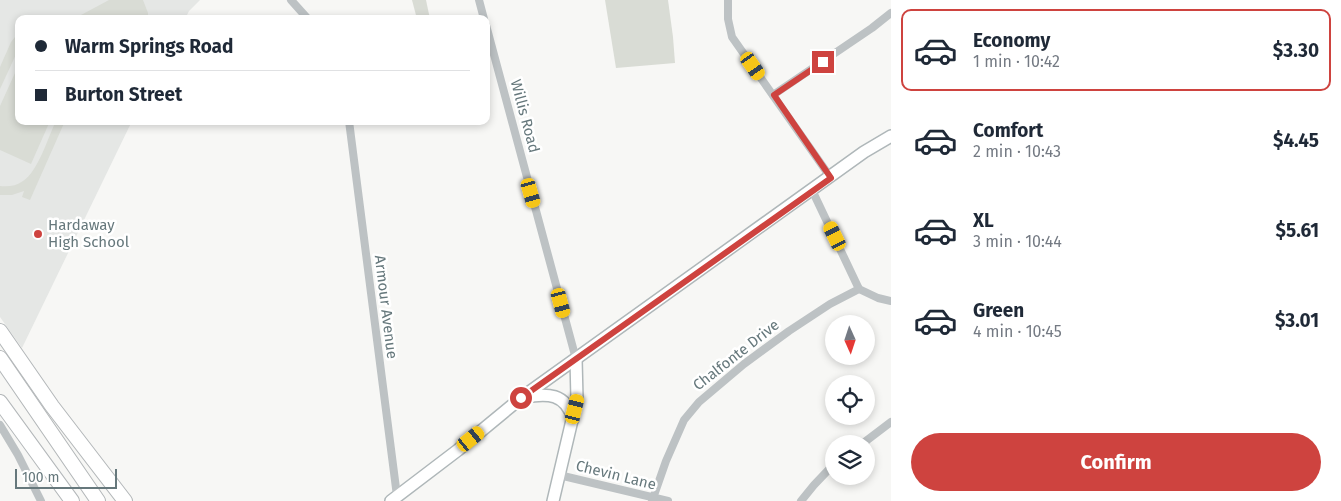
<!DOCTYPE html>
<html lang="en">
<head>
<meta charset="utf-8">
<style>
	:root { --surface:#fff; --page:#f6f6f7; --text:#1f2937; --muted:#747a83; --line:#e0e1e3; --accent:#ce433f }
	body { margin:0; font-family:"Fira Sans",sans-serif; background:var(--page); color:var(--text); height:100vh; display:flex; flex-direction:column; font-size:19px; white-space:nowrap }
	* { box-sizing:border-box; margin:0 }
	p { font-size:16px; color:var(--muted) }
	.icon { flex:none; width:28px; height:28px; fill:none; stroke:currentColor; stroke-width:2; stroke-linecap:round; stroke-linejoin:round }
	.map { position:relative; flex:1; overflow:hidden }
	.sheet { display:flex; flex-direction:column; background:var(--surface); width:450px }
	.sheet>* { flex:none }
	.banner { position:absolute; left:15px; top:15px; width:475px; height:110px; border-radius:10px; box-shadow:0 2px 8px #0003; display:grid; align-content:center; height:110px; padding:0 20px; background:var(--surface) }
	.needle { width:32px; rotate:177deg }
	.buttons { position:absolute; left:825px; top:315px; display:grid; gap:10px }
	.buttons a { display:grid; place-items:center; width:50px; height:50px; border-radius:50%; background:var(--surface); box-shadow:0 2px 8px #0003; font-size:25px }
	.scale { position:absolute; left:15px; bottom:12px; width:102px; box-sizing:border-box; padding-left:5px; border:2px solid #66787c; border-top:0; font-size:14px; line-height:18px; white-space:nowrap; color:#66787c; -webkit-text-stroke:4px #fff; paint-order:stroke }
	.end { position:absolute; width:22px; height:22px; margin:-11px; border:6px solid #ce433f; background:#fff; box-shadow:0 0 0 2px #fff }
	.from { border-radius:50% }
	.car { position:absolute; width:15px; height:30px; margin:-15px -8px; border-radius:6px; box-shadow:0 0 4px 1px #0007; background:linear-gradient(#f5c518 24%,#345 0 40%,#f5c518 0 76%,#345 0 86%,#f5c518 0) }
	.banner b { display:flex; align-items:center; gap:18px; height:48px; font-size:19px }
	.banner b+b { border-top:1px solid var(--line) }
	.banner i { width:12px; height:12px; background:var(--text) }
	ul { padding:9px 0 0; list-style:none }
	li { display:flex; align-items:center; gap:15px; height:82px; margin:0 10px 8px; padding:0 10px; border:2px solid transparent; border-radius:10px }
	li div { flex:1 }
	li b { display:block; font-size:19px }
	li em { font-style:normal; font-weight:700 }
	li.selected { border-color:var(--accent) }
	li>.icon { width:45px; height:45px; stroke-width:1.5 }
	.button { display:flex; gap:10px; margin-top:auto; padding:10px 20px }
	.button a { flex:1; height:58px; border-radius:30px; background:var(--accent); color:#fff; font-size:20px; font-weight:700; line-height:58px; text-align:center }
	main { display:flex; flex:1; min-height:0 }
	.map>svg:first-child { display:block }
</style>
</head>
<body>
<main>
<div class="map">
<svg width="891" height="501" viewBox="0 0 891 501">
	<rect width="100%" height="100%" fill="#f7f7f5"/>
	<path fill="#e5e7e5" d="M 0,0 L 200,0 L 189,11 L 185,19 L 19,19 L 19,121 L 132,121 L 22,348 L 0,317 Z"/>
	<g fill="#d9dcd5">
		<path d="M 109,0 L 143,0 L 148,13 L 148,19 L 83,19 L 81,15 Z"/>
		<path d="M 412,0 L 426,0 L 430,19 L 417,19 Z"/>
		<path d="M 605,0 L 668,0 L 673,37 L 675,63 L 616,68 Z"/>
		<path d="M 19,32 L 19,48 L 0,89 L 0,67 L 11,42 Z"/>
		<path d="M 19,64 L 19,121 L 50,121 L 31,164 L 0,150 L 0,106 Z"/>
		<path d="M 56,121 L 65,121 L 30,200 L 22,197 L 24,191 L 12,195 L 0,195 L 0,186 C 8,187 16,186 23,181 C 38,172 48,137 56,121 Z"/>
	</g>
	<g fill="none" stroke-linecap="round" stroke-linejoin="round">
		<g stroke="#afb7b9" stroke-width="14">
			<g id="secondary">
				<path d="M 525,397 C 547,393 566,393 573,419"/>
				<path d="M 391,501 L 458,450 L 521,398 L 864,152 L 891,136"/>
				<path d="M 553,501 L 577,399 L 576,359"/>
			</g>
		</g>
		<g stroke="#b3b7b9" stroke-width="16">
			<g id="highway">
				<path d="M 0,331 L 52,406 L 125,501"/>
				<path d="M 0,358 L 98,501"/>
				<path d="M 0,402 L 72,501"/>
			</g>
		</g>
		<g stroke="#bdc2c4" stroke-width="8">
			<path d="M 291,0 L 308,19"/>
			<path d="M 479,0 L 484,19"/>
			<path d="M 728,0 L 728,19 L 732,37 L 831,178"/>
			<path d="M 486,25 L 576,359"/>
			<path d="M 773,95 L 872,28 L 891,13"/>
			<path d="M 349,121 L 397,496"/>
			<path d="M 812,190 L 859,289 L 878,298 L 891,301"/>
			<path d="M 0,425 L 18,455 L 41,501"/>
			<path d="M 862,444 L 891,422"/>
			<path d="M 559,475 L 668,501"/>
			<path d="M 652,501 L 666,461 L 684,420 L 699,402 L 744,364 L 789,331 L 830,304 L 859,289"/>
			<path d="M 801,501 L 814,485 L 834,464"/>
		</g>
		<use href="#secondary" stroke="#fff" stroke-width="11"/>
		<use href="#highway" stroke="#fff" stroke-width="14"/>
	</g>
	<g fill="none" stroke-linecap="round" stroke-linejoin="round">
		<path stroke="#ce433f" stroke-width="6" d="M 521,398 L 831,178 L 774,95 L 823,62"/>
	</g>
	<circle fill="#ce433f" stroke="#fff" stroke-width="2" cx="38" cy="234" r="5"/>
	<g text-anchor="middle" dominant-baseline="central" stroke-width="5" stroke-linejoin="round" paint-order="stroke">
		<g font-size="15" fill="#66787c" stroke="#fff">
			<text transform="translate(525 116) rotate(75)">Willis Road</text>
			<text transform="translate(386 307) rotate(83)">Armour Avenue</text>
			<text transform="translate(736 355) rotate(-38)">Chalfonte Drive</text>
			<text transform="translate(616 475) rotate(14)">Chevin Lane</text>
		</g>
		<g font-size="15" fill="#66787c" stroke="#fff" text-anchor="start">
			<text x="48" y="225">Hardaway<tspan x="48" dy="17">High School</tspan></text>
		</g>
	</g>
</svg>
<div class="buttons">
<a><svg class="needle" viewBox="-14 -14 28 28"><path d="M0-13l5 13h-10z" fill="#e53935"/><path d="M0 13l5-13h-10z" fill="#747a83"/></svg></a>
<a><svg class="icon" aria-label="locate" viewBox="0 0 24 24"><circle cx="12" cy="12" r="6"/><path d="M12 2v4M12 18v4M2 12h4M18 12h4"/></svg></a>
<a><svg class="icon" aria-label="layers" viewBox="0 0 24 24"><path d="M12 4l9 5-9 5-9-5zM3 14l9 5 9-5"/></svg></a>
</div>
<div class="scale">100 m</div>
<i class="end from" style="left:521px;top:398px"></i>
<i class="end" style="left:823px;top:62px"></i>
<i class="car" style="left:753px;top:66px;rotate:145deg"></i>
<i class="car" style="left:531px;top:193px;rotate:164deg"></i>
<i class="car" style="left:835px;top:236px;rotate:334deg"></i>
<i class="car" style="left:561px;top:303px;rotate:165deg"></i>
<i class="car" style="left:575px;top:409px;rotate:14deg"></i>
<i class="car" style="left:471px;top:439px;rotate:51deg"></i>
<div class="banner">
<b><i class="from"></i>Warm Springs Road</b>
<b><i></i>Burton Street</b>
</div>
</div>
<section class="sheet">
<ul>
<li class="selected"><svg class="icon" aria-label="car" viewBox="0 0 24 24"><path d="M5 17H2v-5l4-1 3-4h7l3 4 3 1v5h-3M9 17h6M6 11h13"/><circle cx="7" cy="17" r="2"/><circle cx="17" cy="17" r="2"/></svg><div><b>Economy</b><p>1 min · 10:42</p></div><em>$3.30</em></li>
<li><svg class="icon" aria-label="car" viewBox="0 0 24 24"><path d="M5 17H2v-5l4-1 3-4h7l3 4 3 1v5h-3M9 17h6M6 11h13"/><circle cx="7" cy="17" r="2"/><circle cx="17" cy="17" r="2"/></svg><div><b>Comfort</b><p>2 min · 10:43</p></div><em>$4.45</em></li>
<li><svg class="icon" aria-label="car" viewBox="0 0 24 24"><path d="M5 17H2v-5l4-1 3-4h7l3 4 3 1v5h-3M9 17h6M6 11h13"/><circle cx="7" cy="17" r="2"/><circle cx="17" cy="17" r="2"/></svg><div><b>XL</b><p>3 min · 10:44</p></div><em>$5.61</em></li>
<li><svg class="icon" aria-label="car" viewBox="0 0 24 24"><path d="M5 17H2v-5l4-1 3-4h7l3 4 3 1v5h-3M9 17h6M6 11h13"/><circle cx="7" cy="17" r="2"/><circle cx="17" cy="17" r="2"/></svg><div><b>Green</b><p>4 min · 10:45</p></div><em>$3.01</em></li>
</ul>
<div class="button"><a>Confirm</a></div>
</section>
</main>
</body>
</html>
